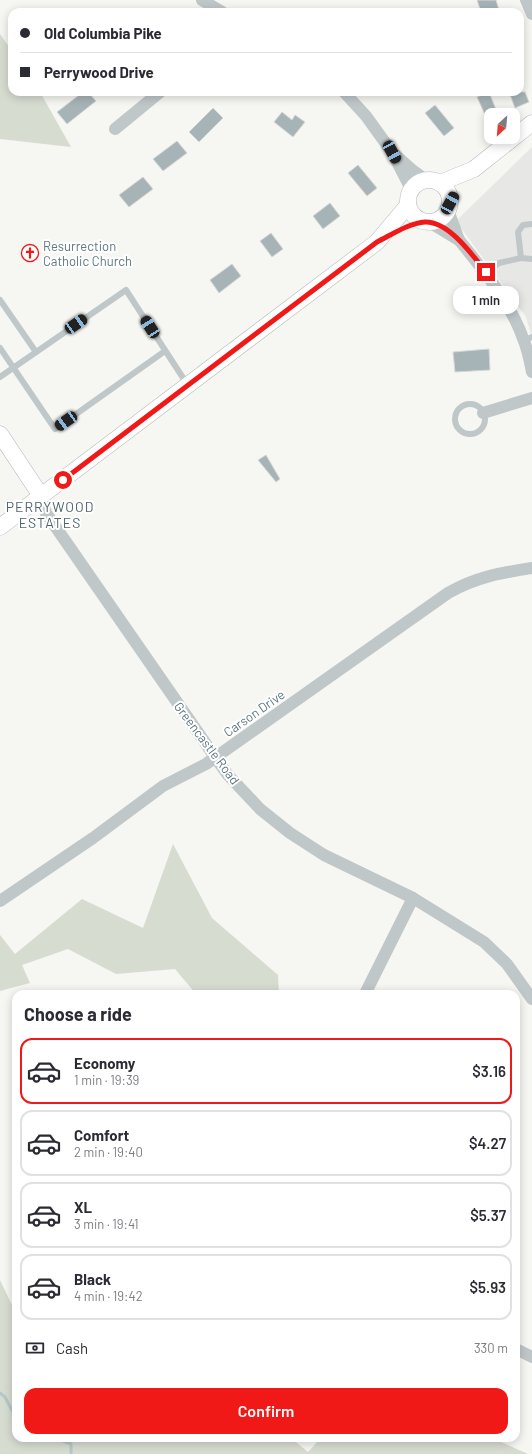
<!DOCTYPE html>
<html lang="en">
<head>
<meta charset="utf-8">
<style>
	:root { --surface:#fff; --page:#f2f2f3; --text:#2b2b33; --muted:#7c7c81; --line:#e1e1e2; --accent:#f11818 }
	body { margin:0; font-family:Barlow,sans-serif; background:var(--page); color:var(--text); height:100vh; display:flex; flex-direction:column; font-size:15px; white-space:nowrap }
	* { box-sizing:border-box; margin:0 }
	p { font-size:13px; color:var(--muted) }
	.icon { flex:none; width:22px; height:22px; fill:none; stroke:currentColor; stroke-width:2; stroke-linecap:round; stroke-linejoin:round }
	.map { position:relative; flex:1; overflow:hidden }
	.sheet { position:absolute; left:12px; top:990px; width:508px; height:452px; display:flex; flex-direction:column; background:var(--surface); border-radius:12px; box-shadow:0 2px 10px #0003 }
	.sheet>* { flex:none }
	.top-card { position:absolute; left:8px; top:8px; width:516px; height:88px; border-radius:12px; box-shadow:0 2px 10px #0003; display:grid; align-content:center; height:88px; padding:0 12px; background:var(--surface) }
	.needle { width:26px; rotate:206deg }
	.buttons { position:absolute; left:484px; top:108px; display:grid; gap:8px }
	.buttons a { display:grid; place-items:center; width:36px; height:36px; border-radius:8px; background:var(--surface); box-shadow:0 2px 10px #0003; font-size:20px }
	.end { position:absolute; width:18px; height:18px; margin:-9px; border:5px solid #f11818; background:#fff; box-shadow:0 0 0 2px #fff }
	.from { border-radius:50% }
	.bubble { position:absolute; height:28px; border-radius:12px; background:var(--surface); box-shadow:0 2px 10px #0003; font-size:13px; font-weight:600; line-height:28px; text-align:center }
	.car { position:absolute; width:12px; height:24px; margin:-12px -6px; border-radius:5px; box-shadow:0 0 3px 1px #0007; background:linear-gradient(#222 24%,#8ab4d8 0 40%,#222 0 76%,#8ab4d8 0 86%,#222 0) }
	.top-card b { display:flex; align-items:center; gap:14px; height:38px; font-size:15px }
	.top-card b+b { border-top:1px solid var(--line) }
	.top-card i { width:10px; height:10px; background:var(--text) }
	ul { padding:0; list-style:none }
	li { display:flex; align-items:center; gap:12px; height:66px; margin:0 8px 6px; padding:0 4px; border:2px solid var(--line); border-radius:12px }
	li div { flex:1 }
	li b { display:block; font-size:15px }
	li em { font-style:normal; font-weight:600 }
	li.selected { border-color:var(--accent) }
	li>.icon { width:36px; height:36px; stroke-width:1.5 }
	h2 { padding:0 12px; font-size:18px; line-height:48px }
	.pay { display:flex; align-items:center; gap:10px; height:44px; padding:0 12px; font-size:15px }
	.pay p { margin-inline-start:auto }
	.action { display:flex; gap:8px; margin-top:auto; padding:8px 12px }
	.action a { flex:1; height:46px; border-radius:12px; background:var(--accent); color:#fff; font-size:16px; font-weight:600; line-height:46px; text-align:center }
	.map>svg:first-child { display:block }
</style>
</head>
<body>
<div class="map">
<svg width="532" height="1454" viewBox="0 0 532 1454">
	<rect width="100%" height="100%" fill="#f6f6f2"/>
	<path fill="#e7e7e6" d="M 532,147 L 532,338 L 526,317 L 456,221 Z"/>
	<g fill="#d7dcd1">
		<path d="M 0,34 L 12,51 L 12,92 L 40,92 L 71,147 L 0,139 Z"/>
		<path d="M 173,844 L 212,918 L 278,975 L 279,994 L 196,994 L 175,969 L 116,974 L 68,949 L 22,965 L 30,983 L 0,991 L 0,935 L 15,954 L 82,899 L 143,928 Z"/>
		<path d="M 0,1280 L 11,1303 L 16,1309 L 16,1438 L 291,1438 L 308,1452 L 321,1438 L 492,1438 L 528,1454 L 0,1454 Z"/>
	</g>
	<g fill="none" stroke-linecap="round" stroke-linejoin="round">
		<g stroke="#b6c8ca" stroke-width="3">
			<path d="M 0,1393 L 5,1397 L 16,1418"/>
			<path d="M 55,1438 L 71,1444 L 71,1454"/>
		</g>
	</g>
	<g fill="#a7b4b7" stroke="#d8d7d5">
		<path d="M 477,0 L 496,0 L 499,10 L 481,12 Z"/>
		<path d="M 83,92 L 88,92 L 96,101 L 67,124 L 57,112 Z"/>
		<path d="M 489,92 L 497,112 L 486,117 L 477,97 Z"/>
		<path d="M 509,92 L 525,92 L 529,102 L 515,108 Z"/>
		<path d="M 435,105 L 454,128 L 444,136 L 425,113 Z"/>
		<path d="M 213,108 L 223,118 L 199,142 L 189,132 Z"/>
		<path d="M 282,112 L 292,120 L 295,115 L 305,122 L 293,137 L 274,122 Z"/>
		<path d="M 177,141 L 187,153 L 163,171 L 153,159 Z"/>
		<path d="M 358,165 L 377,188 L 367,196 L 348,173 Z"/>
		<path d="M 143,177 L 153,189 L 129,207 L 119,195 Z"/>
		<path d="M 330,203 L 340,216 L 323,229 L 313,216 Z"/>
		<path d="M 271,233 L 283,249 L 272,257 L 260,241 Z"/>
		<path d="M 232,264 L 241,276 L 219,293 L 210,280 Z"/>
		<path d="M 489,349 L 490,370 L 455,372 L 453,352 Z"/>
		<path d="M 266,455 L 280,479 L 276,482 L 258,460 Z"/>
	</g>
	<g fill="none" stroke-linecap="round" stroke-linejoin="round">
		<g stroke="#b0b9bc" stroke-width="17">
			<g id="secondary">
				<circle cx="429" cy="201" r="21"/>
				<path d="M 440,183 L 474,169 L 532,123"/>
				<path d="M 0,434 L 41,496"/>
				<path d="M 0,527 L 377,242 L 408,205"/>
			</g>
		</g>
		<g stroke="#c0c7c9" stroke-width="6">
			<path d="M 532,224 L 523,225 L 518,232 L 521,258 L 532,259"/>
			<path d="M 486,272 L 499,263 L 521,258"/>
			<path d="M 0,300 L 36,352"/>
			<path d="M 524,341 L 532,337"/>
			<path d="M 0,348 L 55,429 L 165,351"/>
			<path d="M 0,377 L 126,290 L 187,384"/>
			<circle cx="470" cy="419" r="15"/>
		</g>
		<g stroke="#c0c7c9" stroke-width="12">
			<path d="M 202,0 L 222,12"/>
			<path d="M 526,0 L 532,14"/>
			<path d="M 344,92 L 366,116 L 392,152"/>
			<path d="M 115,129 L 160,92"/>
			<path d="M 411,189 L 392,152 L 411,169 L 426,180"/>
			<path d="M 431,223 L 459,240 L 448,210"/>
			<path d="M 459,240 C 484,271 511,303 524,341 C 528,351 530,362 532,372"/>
			<path d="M 483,413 L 532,398"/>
			<path d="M 41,496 L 46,513 L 215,757 L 228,775 L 260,809 L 290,833 L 324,855 L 413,898 L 484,942 L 507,964 L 532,999"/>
			<path d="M 0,901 L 93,838 L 163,786 L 206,764 L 448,593 C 476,577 500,573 532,568"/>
			<path d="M 365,994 L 413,898"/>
			<path d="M 516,1349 L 532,1357"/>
		</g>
		<use href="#secondary" stroke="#fff" stroke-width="16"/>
	</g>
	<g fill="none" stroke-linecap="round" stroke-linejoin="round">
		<path stroke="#f11818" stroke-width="5" d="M 63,480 L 377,242 C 391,235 409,223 425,222 C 449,221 473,256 486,272"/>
	</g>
	<defs>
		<g id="church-ring" transform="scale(0.9)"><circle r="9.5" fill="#fff" stroke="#f11818" stroke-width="1.5"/><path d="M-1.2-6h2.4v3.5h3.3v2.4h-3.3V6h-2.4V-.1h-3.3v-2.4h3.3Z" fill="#f11818"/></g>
	</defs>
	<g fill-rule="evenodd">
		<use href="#church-ring" x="30" y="253"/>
	</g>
	<g text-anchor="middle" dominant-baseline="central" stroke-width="4" stroke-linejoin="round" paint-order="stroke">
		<g font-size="13" fill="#5f7980" stroke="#fff" text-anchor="start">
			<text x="43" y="246">Resurrection<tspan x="43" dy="15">Catholic Church</tspan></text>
		</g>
		<g font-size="13" fill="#5f7980" stroke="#fff">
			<text transform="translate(254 713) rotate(-35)">Carson Drive</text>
			<text transform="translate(207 743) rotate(53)">Greencastle Road</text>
		</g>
		<g font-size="14" letter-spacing="1" fill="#51656a" stroke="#fff">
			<text x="50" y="506">PERRYWOOD<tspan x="50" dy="16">ESTATES</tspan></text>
		</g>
	</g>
</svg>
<div class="buttons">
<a><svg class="needle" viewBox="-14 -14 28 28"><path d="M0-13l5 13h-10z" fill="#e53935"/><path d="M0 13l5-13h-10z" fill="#7c7c81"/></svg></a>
</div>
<i class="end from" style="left:63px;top:480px"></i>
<i class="end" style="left:486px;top:272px"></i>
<div class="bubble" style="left:453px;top:286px;width:66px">1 min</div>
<i class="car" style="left:392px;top:152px;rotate:152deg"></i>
<i class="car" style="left:450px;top:203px;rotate:29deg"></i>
<i class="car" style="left:76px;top:324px;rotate:56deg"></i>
<i class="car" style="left:150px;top:327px;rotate:327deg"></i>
<i class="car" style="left:66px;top:421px;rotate:235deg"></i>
<div class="top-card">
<b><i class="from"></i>Old Columbia Pike</b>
<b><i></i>Perrywood Drive</b>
</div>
<section class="sheet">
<h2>Choose a ride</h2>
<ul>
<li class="selected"><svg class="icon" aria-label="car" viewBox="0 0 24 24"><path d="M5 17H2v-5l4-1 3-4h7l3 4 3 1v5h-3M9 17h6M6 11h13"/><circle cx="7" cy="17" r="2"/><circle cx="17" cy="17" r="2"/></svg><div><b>Economy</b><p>1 min · 19:39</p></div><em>$3.16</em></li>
<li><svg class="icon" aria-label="car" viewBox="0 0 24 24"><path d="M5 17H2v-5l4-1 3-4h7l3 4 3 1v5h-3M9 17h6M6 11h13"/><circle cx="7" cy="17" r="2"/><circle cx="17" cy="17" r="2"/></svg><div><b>Comfort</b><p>2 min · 19:40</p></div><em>$4.27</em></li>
<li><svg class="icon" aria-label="car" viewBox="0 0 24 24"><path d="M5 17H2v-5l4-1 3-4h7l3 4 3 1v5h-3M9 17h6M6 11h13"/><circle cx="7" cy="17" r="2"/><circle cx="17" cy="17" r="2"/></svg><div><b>XL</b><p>3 min · 19:41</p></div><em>$5.37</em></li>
<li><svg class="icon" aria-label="car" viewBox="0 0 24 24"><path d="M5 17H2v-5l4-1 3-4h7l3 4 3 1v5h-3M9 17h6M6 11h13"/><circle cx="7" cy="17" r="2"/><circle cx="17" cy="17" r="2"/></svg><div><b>Black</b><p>4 min · 19:42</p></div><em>$5.93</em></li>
</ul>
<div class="pay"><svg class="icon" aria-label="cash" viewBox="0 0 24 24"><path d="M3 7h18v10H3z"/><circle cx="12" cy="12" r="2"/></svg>Cash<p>330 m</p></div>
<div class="action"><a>Confirm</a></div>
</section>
</div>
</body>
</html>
